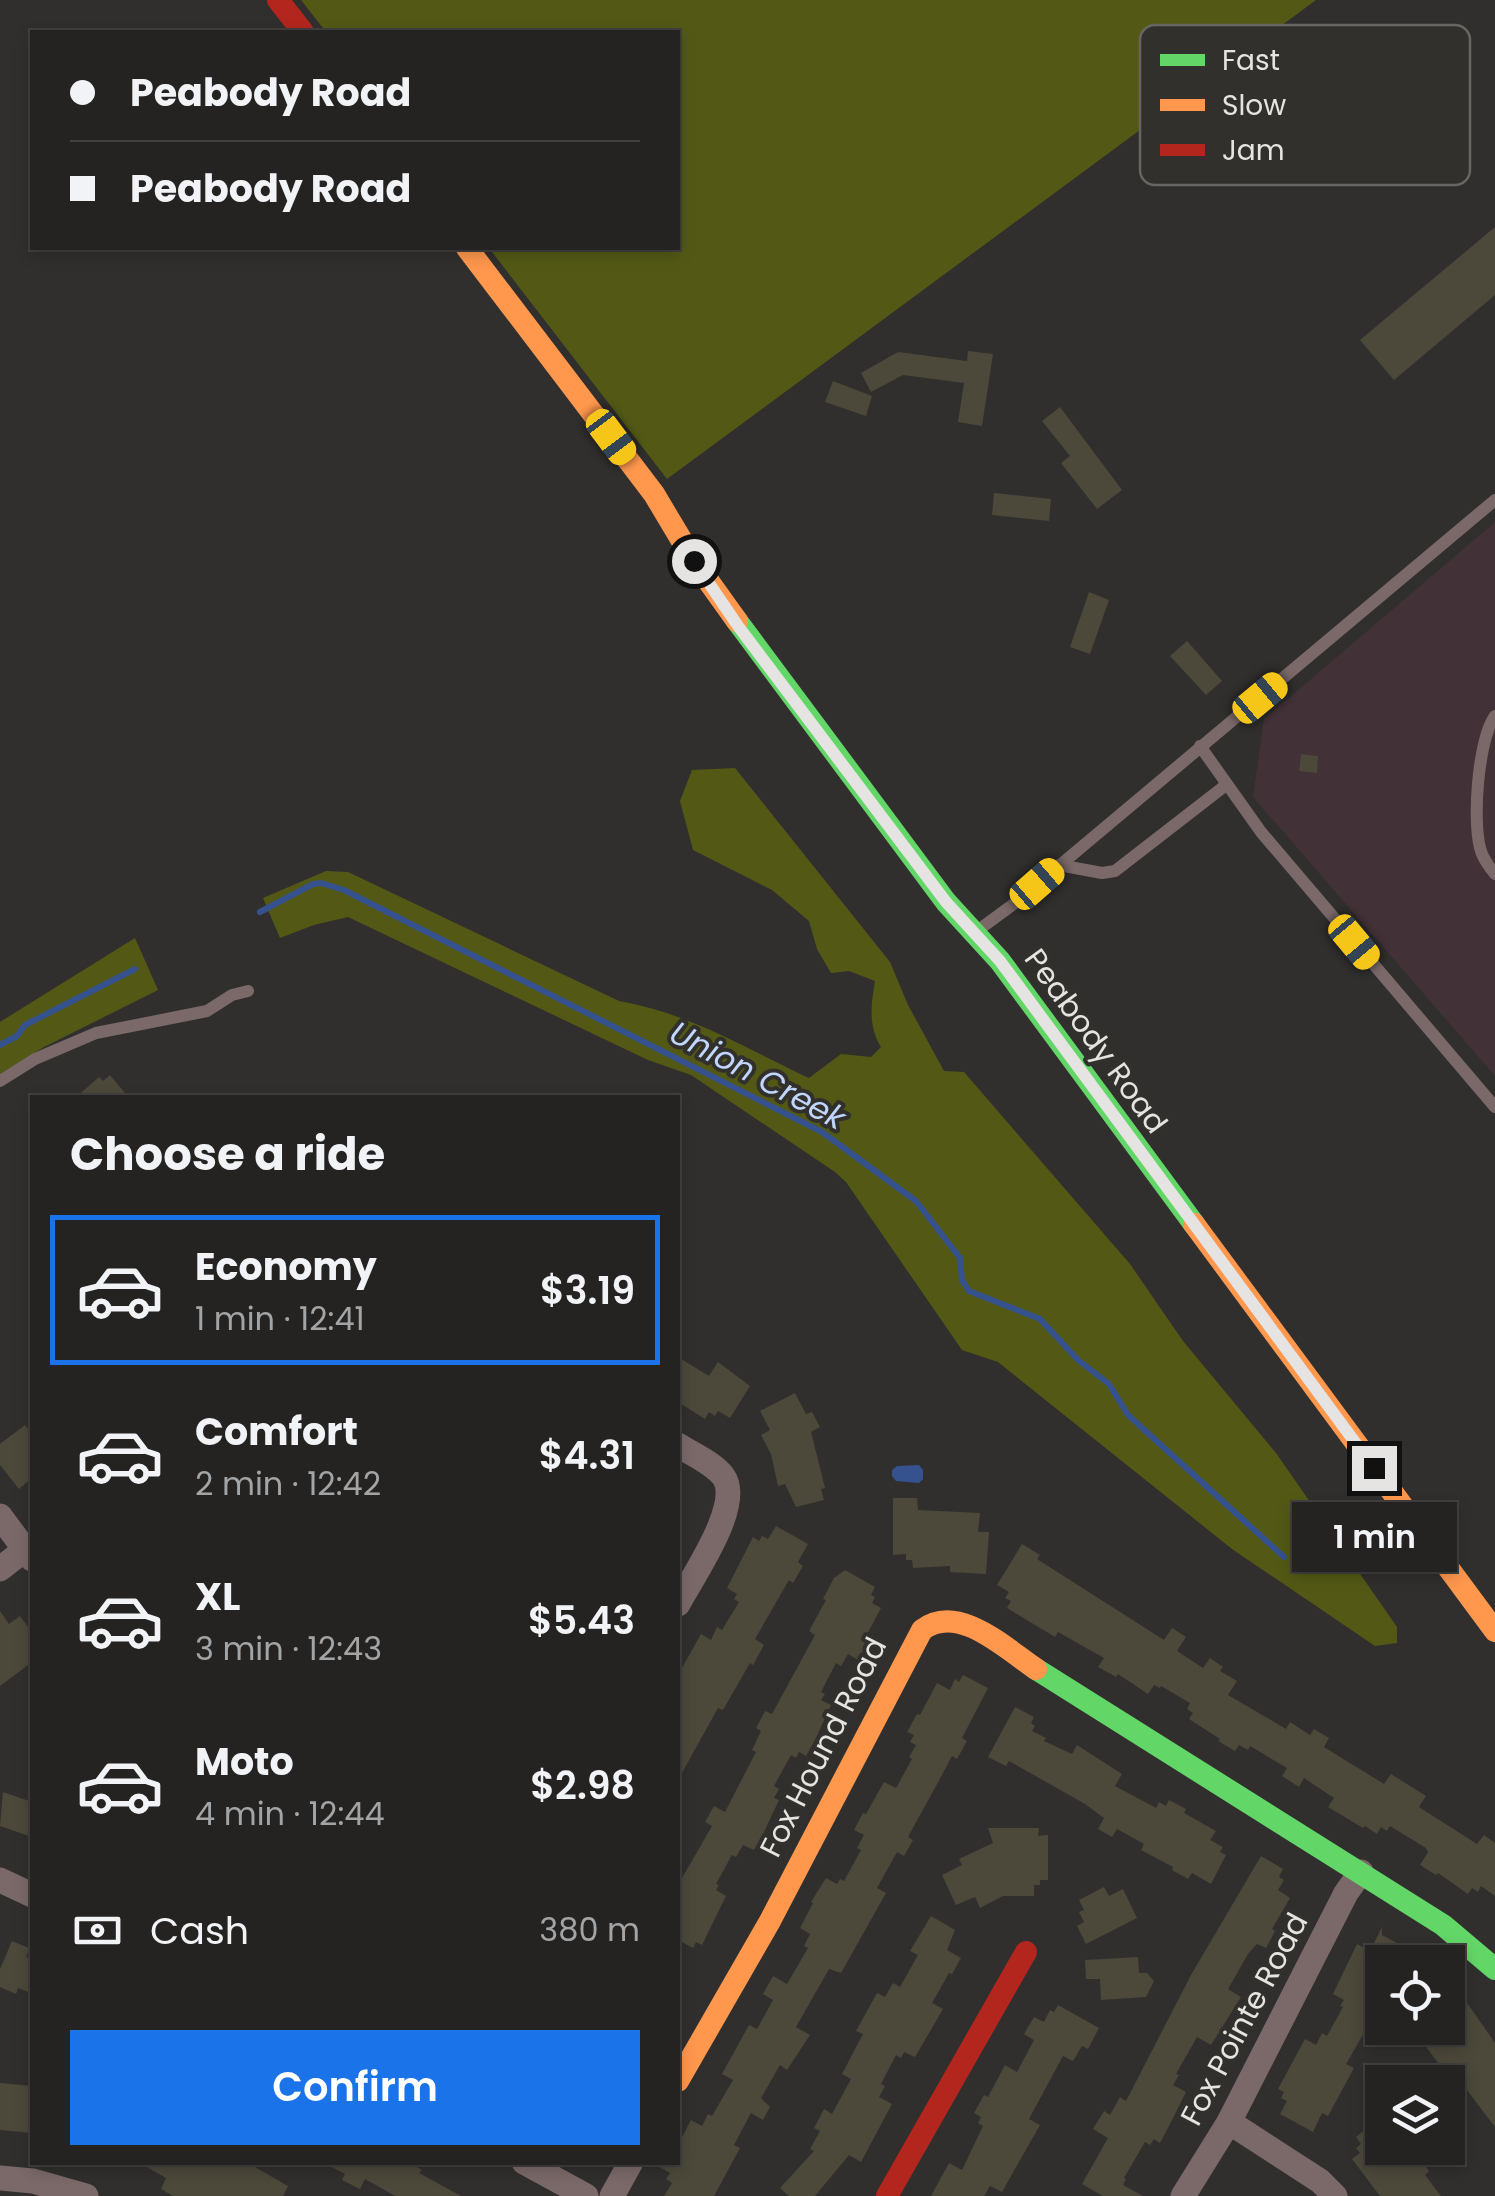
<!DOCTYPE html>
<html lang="en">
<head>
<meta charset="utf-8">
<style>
	:root { --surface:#242322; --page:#2c2b2a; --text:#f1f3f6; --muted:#a3a4a5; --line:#414040; --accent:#1a73e8 }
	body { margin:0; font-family:Poppins,sans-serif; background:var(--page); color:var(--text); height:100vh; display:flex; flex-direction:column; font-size:38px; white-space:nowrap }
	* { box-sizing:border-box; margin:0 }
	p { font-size:32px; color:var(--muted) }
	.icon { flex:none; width:55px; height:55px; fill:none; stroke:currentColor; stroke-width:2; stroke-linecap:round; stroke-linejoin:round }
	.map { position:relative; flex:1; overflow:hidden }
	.drawer { position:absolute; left:30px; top:1095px; width:650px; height:1070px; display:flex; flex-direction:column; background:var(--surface); border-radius:0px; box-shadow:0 5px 15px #0003,0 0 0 2px var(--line) }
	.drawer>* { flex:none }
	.hud { position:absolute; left:30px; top:30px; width:650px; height:220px; border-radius:0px; box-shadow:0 5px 15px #0003,0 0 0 2px var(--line); display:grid; align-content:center; height:220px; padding:0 40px; background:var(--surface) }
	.fabs { position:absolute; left:1365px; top:1945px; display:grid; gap:20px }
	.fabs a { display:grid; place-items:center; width:100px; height:100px; border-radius:0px; background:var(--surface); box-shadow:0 5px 15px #0003,0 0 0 2px var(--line); font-size:50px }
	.end { position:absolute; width:45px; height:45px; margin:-22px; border:12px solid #e5e4e2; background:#111; box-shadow:0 0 0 5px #111 }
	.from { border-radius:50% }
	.bubble { position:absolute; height:70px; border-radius:0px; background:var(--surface); box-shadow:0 5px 15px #0003,0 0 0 2px var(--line); font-size:32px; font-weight:600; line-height:70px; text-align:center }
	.car { position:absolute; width:30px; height:60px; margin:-30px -15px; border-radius:12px; box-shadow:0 0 8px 2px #0007; background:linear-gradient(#f5c518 24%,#345 0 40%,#f5c518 0 76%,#345 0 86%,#f5c518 0) }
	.hud b { display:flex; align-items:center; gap:35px; height:95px; font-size:38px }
	.hud b+b { border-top:2px solid var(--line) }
	.hud i { width:25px; height:25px; background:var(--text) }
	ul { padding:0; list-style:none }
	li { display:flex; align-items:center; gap:30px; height:150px; margin:0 20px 15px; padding:0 20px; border:5px solid transparent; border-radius:0px }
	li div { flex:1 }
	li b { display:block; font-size:38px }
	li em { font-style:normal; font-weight:600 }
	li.active { border-color:var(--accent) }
	li>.icon { width:90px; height:90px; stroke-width:1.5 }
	h2 { padding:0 40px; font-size:45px; line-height:120px }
	.pay { display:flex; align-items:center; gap:25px; height:110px; padding:0 40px; font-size:38px }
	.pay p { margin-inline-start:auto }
	.button { display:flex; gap:20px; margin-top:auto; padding:20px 40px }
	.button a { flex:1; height:115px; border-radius:0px; background:var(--accent); color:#fff; font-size:40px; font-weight:600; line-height:115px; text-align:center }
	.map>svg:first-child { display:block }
</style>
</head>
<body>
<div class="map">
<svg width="1495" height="2196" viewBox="0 0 1495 2196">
	<rect width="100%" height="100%" fill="#302f2e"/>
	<path fill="#423136" d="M 1495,522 L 1495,1076 L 1253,797 L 1264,719 Z"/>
	<g fill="#535915">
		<path d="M 301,0 L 1316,0 L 667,479 L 489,248 L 678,248 L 678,32 L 326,32 Z"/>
		<path d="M 735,768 L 890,962 L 908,1005 L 944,1071 L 964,1072 L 1130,1264 L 1183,1341 L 1276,1453 L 1397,1627 L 1397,1643 L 1375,1646 L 1232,1549 L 998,1362 L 962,1350 L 846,1182 L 835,1172 L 691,1075 L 648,1060 L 348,917 L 314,925 L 280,938 L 263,898 L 326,871 L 348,872 L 619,1001 C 689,1013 745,1048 809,1078 L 841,1054 L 871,1057 L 881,1047 C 868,1026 871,1005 875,981 L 849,971 L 831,973 L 817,949 L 809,921 L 772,890 L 693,850 L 680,801 L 692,770 Z"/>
		<path d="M 135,938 L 158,990 L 44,1047 L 0,1074 L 0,1022 Z"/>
	</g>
	<path fill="#35528f" d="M 919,1465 L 923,1470 L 923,1479 L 919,1483 L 896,1481 L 892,1476 L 892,1470 L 897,1466 Z"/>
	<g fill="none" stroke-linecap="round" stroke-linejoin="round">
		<g stroke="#35528f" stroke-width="6">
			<path d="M 260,912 L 313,884 L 321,883 L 344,890 L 822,1132 L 916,1201 L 960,1258 L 962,1280 L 969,1291 L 1040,1319 L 1078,1360 L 1109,1384 L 1128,1415 L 1284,1557"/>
			<path d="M 0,1045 L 17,1036 L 25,1025 L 135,969"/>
		</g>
	</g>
	<g fill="#4c483a">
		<path d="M 1495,227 L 1495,295 L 1394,380 L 1360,340 Z"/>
		<path d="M 968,351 L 993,354 L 982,426 L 958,422 L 964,383 L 903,375 L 871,392 L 861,373 L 898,352 L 967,361 Z"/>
		<path d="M 833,381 L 872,396 L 866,416 L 825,402 Z"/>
		<path d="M 1060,407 L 1122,490 L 1097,509 L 1061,463 L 1070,456 L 1042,421 Z"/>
		<path d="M 994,493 L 1051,499 L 1049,521 L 992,515 Z"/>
		<path d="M 1089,592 L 1109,600 L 1090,654 L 1070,647 Z"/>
		<path d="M 1187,641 L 1222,681 L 1206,695 L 1170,656 Z"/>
		<path d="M 1301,754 L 1318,756 L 1317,773 L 1299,771 Z"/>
		<path d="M 110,1075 L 129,1098 L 75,1098 L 99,1077 L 103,1081 Z"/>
		<path d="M 678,1357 L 709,1376 L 718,1362 L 750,1386 L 730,1418 L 718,1411 L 715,1416 L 709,1412 L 705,1419 L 678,1402 Z"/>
		<path d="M 795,1393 L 806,1414 L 812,1412 L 820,1427 L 811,1432 L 825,1488 L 821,1489 L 824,1500 L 796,1507 L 785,1484 L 778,1486 L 771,1454 L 761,1435 L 770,1430 L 760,1411 Z"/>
		<path d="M 25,1425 L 32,1435 L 32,1478 L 19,1489 L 0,1465 L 0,1444 Z"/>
		<path d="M 893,1498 L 917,1498 L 918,1510 L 980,1513 L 978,1532 L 989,1532 L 986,1574 L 950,1572 L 950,1566 L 913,1568 L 912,1560 L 906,1560 L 906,1554 L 893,1555 Z"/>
		<path d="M 776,1526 L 808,1544 L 798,1562 L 803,1566 L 793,1583 L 789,1580 L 755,1639 L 764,1645 L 753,1665 L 750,1663 L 723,1710 L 718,1708 L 678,1780 L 678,1675 L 701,1634 L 711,1640 L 717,1627 L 722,1630 L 739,1602 L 734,1599 L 737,1594 L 727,1588 L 753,1537 L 759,1541 L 762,1536 L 768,1539 Z"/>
		<path d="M 1022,1544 L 1040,1555 L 1037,1559 L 1164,1640 L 1172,1628 L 1186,1637 L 1177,1651 L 1203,1668 L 1210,1658 L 1223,1667 L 1220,1671 L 1237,1681 L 1228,1695 L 1286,1729 L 1290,1722 L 1310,1735 L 1314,1729 L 1329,1738 L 1324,1747 L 1384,1784 L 1391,1774 L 1426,1796 L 1419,1807 L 1477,1844 L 1484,1835 L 1495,1843 L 1495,1896 L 1481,1886 L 1478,1892 L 1472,1888 L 1468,1894 L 1438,1873 L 1436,1875 L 1420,1865 L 1428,1852 L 1426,1848 L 1390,1826 L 1387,1831 L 1381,1827 L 1377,1834 L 1365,1826 L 1363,1828 L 1328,1807 L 1334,1798 L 1304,1778 L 1299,1787 L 1282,1776 L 1287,1768 L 1250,1746 L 1248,1750 L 1239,1745 L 1235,1751 L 1218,1741 L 1220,1739 L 1189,1719 L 1193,1713 L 1187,1709 L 1190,1703 L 1161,1686 L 1160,1688 L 1154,1685 L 1148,1694 L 1118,1674 L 1116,1677 L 1098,1667 L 1104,1658 L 1058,1632 L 1055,1637 L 1007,1608 L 1011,1601 L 1005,1598 L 1009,1592 L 997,1585 Z"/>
		<path d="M 845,1570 L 875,1587 L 871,1595 L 875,1597 L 872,1603 L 881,1608 L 864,1640 L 868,1642 L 858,1660 L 848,1654 L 841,1666 L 836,1663 L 821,1692 L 825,1694 L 821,1700 L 831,1705 L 816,1738 L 806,1756 L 799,1752 L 796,1758 L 791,1755 L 774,1786 L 779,1789 L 774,1798 L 779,1800 L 763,1834 L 754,1850 L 743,1845 L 736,1857 L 732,1855 L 716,1884 L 719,1885 L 716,1890 L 726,1896 L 702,1945 L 696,1942 L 693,1948 L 678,1940 L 678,1885 L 712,1826 L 705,1822 L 714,1806 L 725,1812 L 756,1752 L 752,1750 L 761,1731 L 756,1728 L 765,1711 L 772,1714 L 815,1635 L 809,1631 L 826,1600 L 823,1599 L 834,1578 Z"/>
		<path d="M 0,1611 L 9,1624 L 20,1616 L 32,1632 L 32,1662 L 0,1686 Z"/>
		<path d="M 963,1675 L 988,1688 L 962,1738 L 967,1741 L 957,1759 L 952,1756 L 942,1775 L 908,1837 L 913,1840 L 904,1856 L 897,1852 L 877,1888 L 886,1893 L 841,1973 L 829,1969 L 796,2027 L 810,2035 L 787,2070 L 780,2065 L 761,2098 L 770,2107 L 763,2120 L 751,2113 L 734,2145 L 740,2148 L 714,2196 L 664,2196 L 672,2183 L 666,2179 L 670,2173 L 650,2162 L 678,2162 L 678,2145 L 691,2120 L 702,2126 L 708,2114 L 712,2116 L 733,2080 L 722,2074 L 749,2025 L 757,2029 L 773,2000 L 763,1994 L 773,1976 L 787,1984 L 808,1948 L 804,1946 L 810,1934 L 800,1928 L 813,1903 L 811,1902 L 826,1878 L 837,1884 L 840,1879 L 844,1881 L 861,1850 L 857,1848 L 864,1835 L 854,1830 L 863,1813 L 866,1814 L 884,1782 L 896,1788 L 912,1759 L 909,1757 L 916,1745 L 910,1742 L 914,1735 L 907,1732 L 917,1714 L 920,1715 L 937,1683 L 950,1690 L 955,1679 L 959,1682 Z"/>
		<path d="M 1015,1707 L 1034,1717 L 1031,1723 L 1035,1726 L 1032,1731 L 1046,1738 L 1044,1741 L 1072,1754 L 1077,1745 L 1122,1774 L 1115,1786 L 1156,1808 L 1159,1802 L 1166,1806 L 1169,1800 L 1186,1809 L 1184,1813 L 1216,1831 L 1210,1840 L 1223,1847 L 1220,1852 L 1226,1855 L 1211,1884 L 1192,1873 L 1188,1879 L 1172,1870 L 1173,1867 L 1141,1850 L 1144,1844 L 1117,1829 L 1112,1837 L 1098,1829 L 1104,1818 L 1085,1804 L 1009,1761 L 1006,1766 L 988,1757 Z"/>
		<path d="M 3,1792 L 32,1802 L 32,1837 L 0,1826 Z"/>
		<path d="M 988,1828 L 1039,1828 L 1038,1836 L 1048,1835 L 1048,1880 L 1040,1880 L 1040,1885 L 1034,1885 L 1034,1896 L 1003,1896 L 980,1908 L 975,1897 L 956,1905 L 942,1875 L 962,1865 L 959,1859 L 993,1843 Z"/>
		<path d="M 1261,1856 L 1283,1869 L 1279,1877 L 1284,1880 L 1278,1890 L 1290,1898 L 1272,1929 L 1275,1931 L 1266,1948 L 1257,1944 L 1248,1954 L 1228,1989 L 1241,1997 L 1211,2045 L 1197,2037 L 1176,2074 L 1179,2075 L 1173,2085 L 1186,2092 L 1169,2126 L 1160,2143 L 1154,2139 L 1150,2145 L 1145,2142 L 1124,2178 L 1126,2179 L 1123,2185 L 1143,2196 L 1103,2196 L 1082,2184 L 1108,2138 L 1093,2129 L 1104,2111 L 1110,2115 L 1120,2097 L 1126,2101 L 1191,1975 Z"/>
		<path d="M 1104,1887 L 1109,1896 L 1123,1889 L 1137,1918 L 1086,1944 L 1077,1926 L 1084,1922 L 1079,1912 L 1084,1910 L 1079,1900 Z"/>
		<path d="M 931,1916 L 955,1930 L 947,1950 L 961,1958 L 952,1974 L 949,1973 L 932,2003 L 943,2009 L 915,2057 L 904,2052 L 901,2058 L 896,2055 L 881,2084 L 885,2086 L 879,2097 L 892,2104 L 861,2162 L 849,2155 L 815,2196 L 789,2196 L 780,2188 L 814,2151 L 810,2149 L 820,2131 L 814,2128 L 824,2109 L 832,2114 L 851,2079 L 842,2074 L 863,2034 L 856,2031 L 877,1993 L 885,1997 L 893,1983 L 900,1987 L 918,1955 L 910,1951 Z"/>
		<path d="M 1382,1927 L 1382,1935 L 1433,1962 L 1382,1962 L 1382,2027 L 1371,2021 L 1346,2064 L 1354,2068 L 1328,2116 L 1322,2113 L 1313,2132 L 1280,2114 L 1287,2101 L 1281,2098 L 1284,2092 L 1278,2089 L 1305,2039 L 1316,2045 L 1322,2033 L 1327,2036 L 1343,2007 L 1340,2006 L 1344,2000 L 1333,1994 L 1357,1944 L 1370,1951 Z"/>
		<path d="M 12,1941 L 29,1948 L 26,1957 L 32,1960 L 32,1983 L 28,1992 L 18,1988 L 16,1994 L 0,1987 L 0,1969 Z"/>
		<path d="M 1138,1957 L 1139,1973 L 1147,1973 L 1154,1981 L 1146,1997 L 1101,2000 L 1100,1979 L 1086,1979 L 1085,1960 Z"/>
		<path d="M 1465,2000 L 1495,2043 L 1495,2127 L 1457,2077 L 1452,2081 L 1423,2043 L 1420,2045 L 1406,2028 L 1448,2028 L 1448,2014 Z"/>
		<path d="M 1058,2005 L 1099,2028 L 1088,2049 L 1082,2046 L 1073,2061 L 1063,2056 L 1029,2119 L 1040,2125 L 1002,2192 L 990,2186 L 984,2196 L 931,2196 L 949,2163 L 962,2170 L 983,2126 L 978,2123 L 981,2117 L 974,2113 L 984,2095 L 988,2097 L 1005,2065 L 1017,2072 L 1034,2040 L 1024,2034 L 1034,2017 L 1044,2022 L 1050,2010 L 1054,2012 Z"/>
		<path d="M 0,2083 L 32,2086 L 32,2133 L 0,2130 Z"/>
		<path d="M 1376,2121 L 1382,2130 L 1382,2148 L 1412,2148 L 1429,2171 L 1425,2175 L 1441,2196 L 1380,2196 L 1352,2159 L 1360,2153 L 1356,2148 L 1361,2144 L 1356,2137 Z"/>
		<path d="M 138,2162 L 246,2162 L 288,2186 L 283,2196 L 173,2196 L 161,2189 L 166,2178 Z"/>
		<path d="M 322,2162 L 409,2162 L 422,2170 L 419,2173 L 461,2196 L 395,2196 L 365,2179 L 360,2189 L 342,2180 L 345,2174 Z"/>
	</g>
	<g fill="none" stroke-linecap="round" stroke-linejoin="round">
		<g stroke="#7b6969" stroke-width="12">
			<path d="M 1495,716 C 1478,738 1471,828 1482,854 C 1485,861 1490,868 1495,874"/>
			<path d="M 1200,746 L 1261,832 L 1495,1107"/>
			<path d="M 1059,865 L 1102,873 L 1115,871 L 1226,785"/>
			<path d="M 977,931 L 1015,903 L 1495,500"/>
			<path d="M 0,1081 L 35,1059 L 96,1033 L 207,1011 L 232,995 L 248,991"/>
		</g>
		<g stroke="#7b6969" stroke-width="25">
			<path d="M 678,1445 C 692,1454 713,1463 723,1476 C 744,1504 692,1577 678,1604"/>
			<path d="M 0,1516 L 32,1559"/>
			<path d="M 0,1569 L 32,1544"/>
			<path d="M 0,1880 L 32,1895"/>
			<path d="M 1229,2122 L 1320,2181 L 1335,2196"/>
			<path d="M 524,2162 L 586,2196"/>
			<path d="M 0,2178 L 33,2181 L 86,2196"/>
			<path d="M 612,2196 L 631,2162"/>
			<path d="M 1183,2196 L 1229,2122 L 1346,1893 L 1361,1872"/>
		</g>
		<g stroke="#63d668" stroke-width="22">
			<path d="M 737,621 L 946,902 L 1000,961 L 1194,1224"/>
			<path d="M 1036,1669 L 1443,1925 L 1495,1969"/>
		</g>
		<g stroke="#ff974d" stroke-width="22">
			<path d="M 467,248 L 654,494 L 694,561 L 737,621"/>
			<path d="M 1194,1224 L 1495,1631"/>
			<path d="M 678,2081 L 770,1921 L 922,1630 C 958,1602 1006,1649 1036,1669"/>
		</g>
		<g stroke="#b3261e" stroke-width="22">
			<path d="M 278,0 L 303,32"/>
			<path d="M 887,2196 L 1026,1952"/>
		</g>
	</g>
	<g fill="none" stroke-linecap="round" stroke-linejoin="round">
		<path stroke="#e5e4e2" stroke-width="12" d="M 694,561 L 738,626 L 946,902 L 1000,961 L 1374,1468"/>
	</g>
	<g text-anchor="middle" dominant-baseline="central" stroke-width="8" stroke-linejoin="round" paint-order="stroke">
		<g font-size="30" fill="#e5e4e2" stroke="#31302d">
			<text transform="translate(1096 1041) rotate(54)">Peabody Road</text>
			<text transform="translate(823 1747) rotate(-63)">Fox Hound Road</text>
			<text transform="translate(1244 2019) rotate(-62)">Fox Pointe Road</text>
		</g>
		<g font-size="32" font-style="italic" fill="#c1d6fc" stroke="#31302d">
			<text transform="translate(758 1075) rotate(28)">Union Creek</text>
		</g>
	</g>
	<rect x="1140" y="25" width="330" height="160" rx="15" fill="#31302d" stroke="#676663" stroke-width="2.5"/>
	<rect x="1160" y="54" width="45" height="12" fill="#63d668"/>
	<rect x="1160" y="99" width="45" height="12" fill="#ff974d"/>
	<rect x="1160" y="144" width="45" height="12" fill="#b3261e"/>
	<g font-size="28" fill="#e5e4e2">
		<text x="1222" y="70">Fast</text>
		<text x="1222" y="115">Slow</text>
		<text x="1222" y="160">Jam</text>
	</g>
</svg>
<div class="fabs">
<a><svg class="icon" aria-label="locate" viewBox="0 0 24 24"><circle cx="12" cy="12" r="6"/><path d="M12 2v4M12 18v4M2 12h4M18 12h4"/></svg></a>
<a><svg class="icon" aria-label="layers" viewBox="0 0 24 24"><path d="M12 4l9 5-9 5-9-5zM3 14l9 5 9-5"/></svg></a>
</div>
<i class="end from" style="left:694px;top:561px"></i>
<i class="end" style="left:1374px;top:1468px"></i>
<div class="bubble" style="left:1292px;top:1502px;width:165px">1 min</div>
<i class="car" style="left:611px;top:437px;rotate:143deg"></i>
<i class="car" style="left:1260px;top:698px;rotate:50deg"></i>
<i class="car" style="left:1037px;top:884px;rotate:49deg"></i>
<i class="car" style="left:1354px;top:942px;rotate:140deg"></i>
<div class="hud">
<b><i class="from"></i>Peabody Road</b>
<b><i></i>Peabody Road</b>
</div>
<section class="drawer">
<h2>Choose a ride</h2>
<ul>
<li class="active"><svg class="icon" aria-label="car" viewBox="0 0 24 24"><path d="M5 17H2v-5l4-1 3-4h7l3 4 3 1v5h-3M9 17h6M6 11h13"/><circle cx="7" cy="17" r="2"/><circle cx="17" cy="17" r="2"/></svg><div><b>Economy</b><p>1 min · 12:41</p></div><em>$3.19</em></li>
<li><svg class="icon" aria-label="car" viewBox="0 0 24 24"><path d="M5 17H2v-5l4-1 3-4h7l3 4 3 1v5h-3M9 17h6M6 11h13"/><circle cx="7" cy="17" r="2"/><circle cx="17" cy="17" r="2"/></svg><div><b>Comfort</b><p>2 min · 12:42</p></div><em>$4.31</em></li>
<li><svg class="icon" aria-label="car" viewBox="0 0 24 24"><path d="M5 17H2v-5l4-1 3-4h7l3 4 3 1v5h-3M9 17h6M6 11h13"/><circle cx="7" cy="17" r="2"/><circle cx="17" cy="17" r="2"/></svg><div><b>XL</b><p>3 min · 12:43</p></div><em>$5.43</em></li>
<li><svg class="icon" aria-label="car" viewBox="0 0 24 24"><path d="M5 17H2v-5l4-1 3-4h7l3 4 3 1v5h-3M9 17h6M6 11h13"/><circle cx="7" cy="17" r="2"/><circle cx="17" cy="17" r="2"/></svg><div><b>Moto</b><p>4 min · 12:44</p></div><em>$2.98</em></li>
</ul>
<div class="pay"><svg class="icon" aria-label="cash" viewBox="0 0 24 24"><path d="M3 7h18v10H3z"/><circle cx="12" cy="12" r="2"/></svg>Cash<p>380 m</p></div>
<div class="button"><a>Confirm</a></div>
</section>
</div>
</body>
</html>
